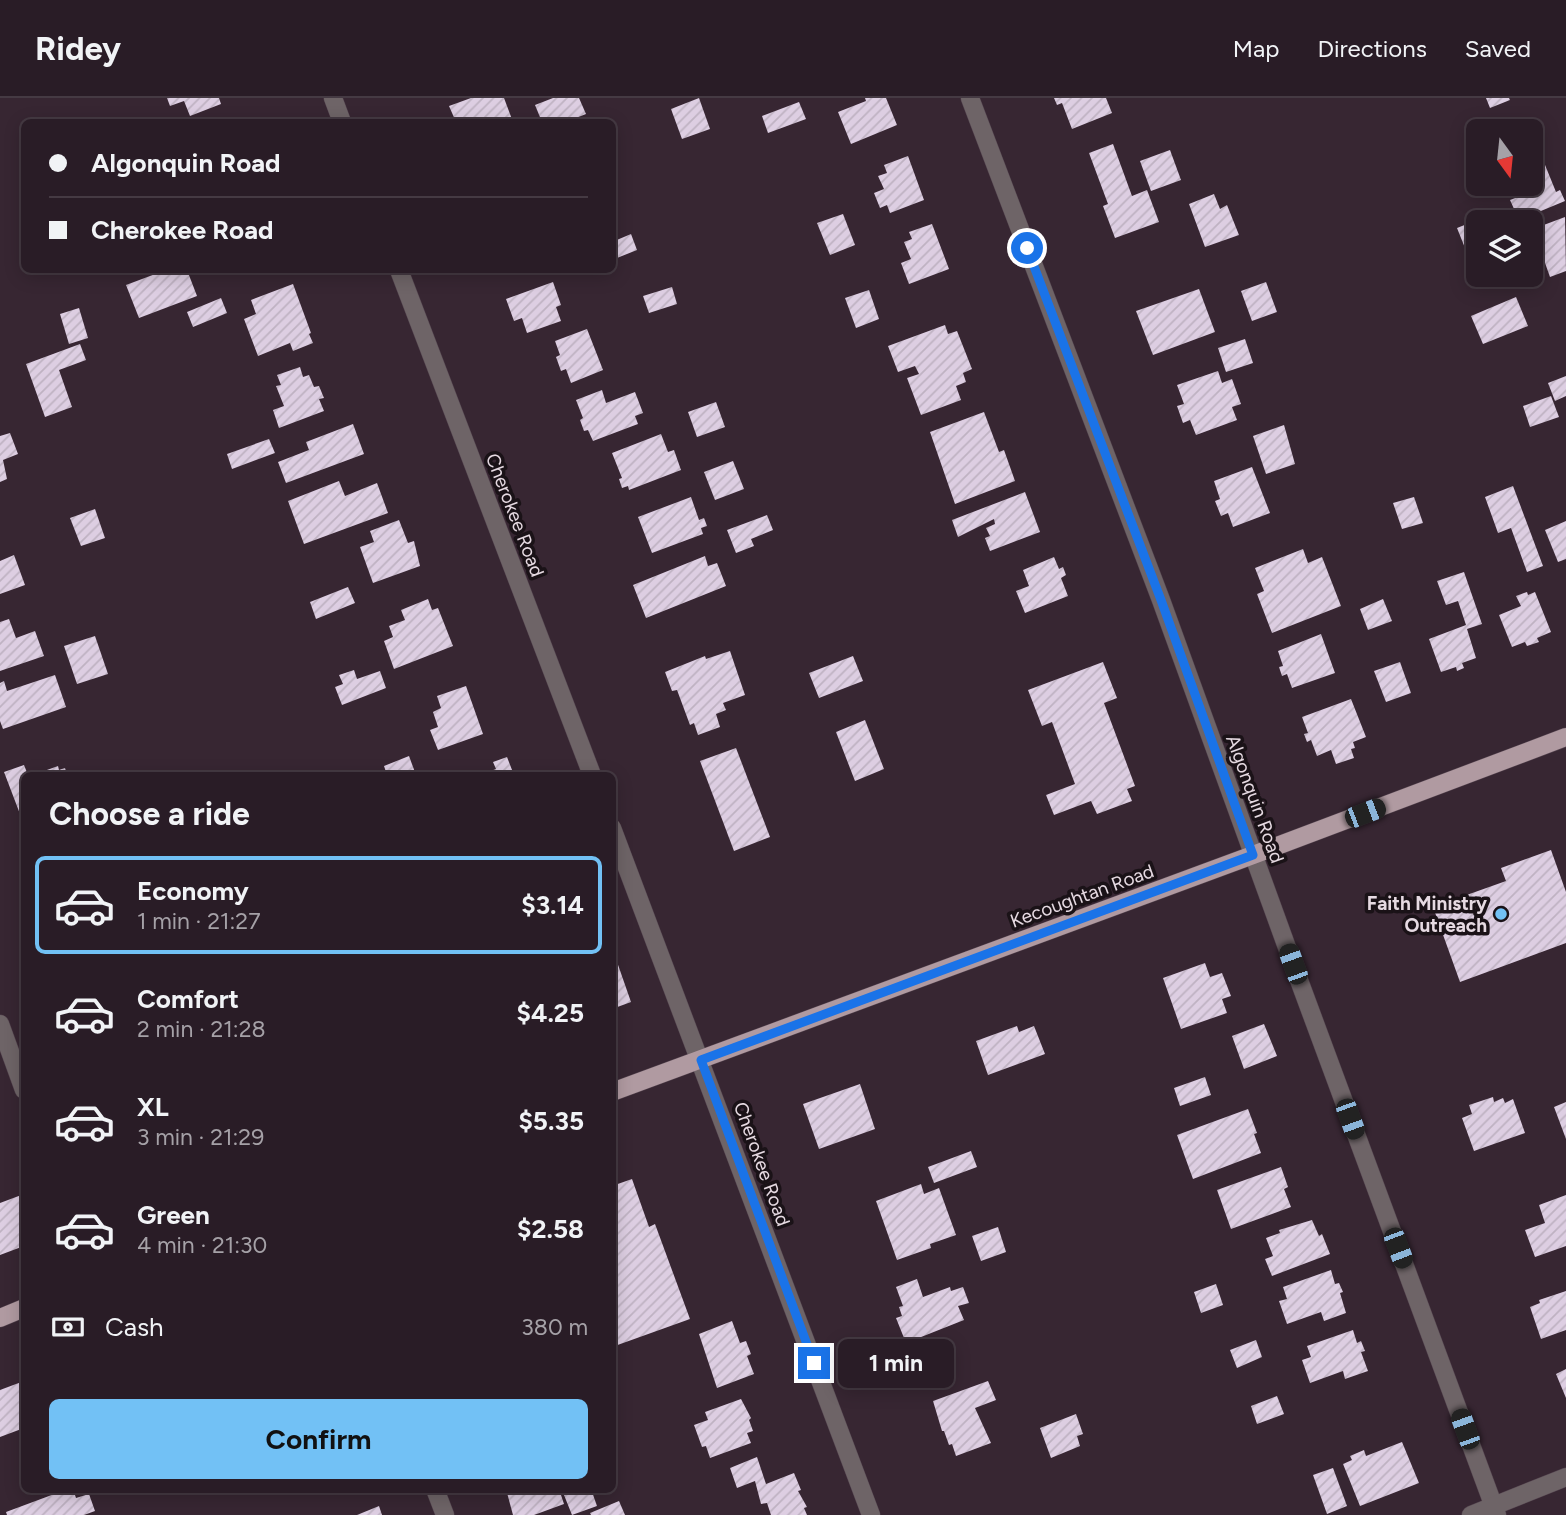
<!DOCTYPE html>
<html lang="en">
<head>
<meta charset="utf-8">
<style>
	:root { --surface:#291c26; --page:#31252e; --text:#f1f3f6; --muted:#a5a1a7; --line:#453a43; --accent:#72c1f5 }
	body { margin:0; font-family:Figtree,sans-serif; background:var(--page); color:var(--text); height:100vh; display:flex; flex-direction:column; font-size:26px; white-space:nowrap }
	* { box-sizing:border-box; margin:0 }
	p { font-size:23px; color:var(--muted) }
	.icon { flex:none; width:38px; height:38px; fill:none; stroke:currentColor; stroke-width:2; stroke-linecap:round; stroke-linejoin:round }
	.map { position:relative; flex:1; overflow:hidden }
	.details { position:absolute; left:21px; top:674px; width:595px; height:721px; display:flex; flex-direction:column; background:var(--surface); border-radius:10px; box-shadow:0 4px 18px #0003,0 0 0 2px var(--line) }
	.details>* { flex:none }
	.top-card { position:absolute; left:21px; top:21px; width:595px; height:154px; border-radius:10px; box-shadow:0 4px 18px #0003,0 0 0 2px var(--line); display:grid; align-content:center; height:154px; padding:0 28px; background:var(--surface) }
	.needle { width:46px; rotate:165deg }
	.buttons { position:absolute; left:1466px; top:21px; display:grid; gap:14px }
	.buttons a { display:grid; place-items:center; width:77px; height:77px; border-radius:10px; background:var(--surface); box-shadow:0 4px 18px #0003,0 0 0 2px var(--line); font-size:35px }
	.end { position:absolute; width:32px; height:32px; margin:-16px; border:9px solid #1a73e8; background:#fff; box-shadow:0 0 0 4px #fff }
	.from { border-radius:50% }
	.bubble { position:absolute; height:49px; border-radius:10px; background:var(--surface); box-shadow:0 4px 18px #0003,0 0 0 2px var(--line); font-size:23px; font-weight:700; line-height:49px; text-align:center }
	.car { position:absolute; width:21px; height:42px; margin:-21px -10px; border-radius:9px; box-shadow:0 0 5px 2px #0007; background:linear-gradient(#222 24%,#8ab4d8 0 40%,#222 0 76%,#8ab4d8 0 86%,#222 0) }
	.top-card b { display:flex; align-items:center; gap:24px; height:66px; font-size:26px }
	.top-card b+b { border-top:2px solid var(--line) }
	.top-card i { width:18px; height:18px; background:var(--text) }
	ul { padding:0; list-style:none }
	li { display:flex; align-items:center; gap:21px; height:98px; margin:0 14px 10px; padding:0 14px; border:4px solid transparent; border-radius:10px }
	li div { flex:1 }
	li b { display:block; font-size:26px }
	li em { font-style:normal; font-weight:700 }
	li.selected { border-color:var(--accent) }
	li>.icon { width:63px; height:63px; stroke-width:1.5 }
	h2 { padding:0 28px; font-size:32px; line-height:84px }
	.pay { display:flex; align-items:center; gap:18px; height:77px; padding:0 28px; font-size:26px }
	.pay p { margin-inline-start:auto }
	.button { display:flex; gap:14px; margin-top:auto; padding:14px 28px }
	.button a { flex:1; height:80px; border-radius:10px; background:var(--accent); color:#111; font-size:28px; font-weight:700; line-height:80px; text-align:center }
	header { display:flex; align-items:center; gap:42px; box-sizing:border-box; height:98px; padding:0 35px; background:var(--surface); border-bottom:2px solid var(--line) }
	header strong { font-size:33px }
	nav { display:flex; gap:38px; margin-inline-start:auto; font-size:24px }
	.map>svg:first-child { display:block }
</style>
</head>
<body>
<header>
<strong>Ridey</strong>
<nav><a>Map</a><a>Directions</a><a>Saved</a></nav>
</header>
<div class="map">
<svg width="1566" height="1417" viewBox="0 0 1566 1417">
	<defs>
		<pattern id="building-hatch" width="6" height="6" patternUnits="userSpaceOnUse" patternTransform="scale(1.75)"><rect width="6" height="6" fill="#ddcee2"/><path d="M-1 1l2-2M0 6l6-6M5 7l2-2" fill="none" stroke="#bfb2c2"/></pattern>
	</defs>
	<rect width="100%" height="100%" fill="#372632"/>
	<g fill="url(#building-hatch)">
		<path d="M 167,0 L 219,0 L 221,6 L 190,18 L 184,3 L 170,8 Z"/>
		<path d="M 471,0 L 504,0 L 513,24 L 456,24 L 449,8 Z"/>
		<path d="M 553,0 L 579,0 L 586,16 L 566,24 L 542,24 L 535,7 Z"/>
		<path d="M 699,0 L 710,31 L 682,41 L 671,11 Z"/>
		<path d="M 865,0 L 886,0 L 897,27 L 851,46 L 838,14 L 866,3 Z"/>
		<path d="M 1054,0 L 1106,0 L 1112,15 L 1072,31 L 1062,5 L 1057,7 Z"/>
		<path d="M 1486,0 L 1509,0 L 1510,2 L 1490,10 Z"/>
		<path d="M 799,4 L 806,21 L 768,35 L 762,18 Z"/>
		<path d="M 1113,46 L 1132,98 L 1147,92 L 1159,124 L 1115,140 L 1103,108 L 1108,106 L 1089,55 Z"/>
		<path d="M 1170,52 L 1181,82 L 1151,93 L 1140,63 Z"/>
		<path d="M 1541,57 L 1556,94 L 1560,92 L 1565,103 L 1519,122 L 1510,102 L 1518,99 L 1513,86 L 1531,86 L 1531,61 Z"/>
		<path d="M 908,58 L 924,102 L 890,115 L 887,107 L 880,110 L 874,95 L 884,91 L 878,78 L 887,75 L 884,67 Z"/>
		<path d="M 1214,96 L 1220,111 L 1227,107 L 1239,137 L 1205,149 L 1189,106 Z"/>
		<path d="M 843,116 L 855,147 L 830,157 L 817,125 Z"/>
		<path d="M 1487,118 L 1490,124 L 1479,124 L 1479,150 L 1467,155 L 1457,130 Z"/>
		<path d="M 1565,119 L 1566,173 L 1550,179 L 1533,131 Z"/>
		<path d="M 932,126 L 949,171 L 909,186 L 901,165 L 911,161 L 904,144 L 912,141 L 909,134 Z"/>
		<path d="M 631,136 L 637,152 L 612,162 L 612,144 Z"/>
		<path d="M 166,172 L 187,172 L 197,198 L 139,220 L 126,187 Z"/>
		<path d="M 553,184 L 561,207 L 556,209 L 561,223 L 527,235 L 522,220 L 514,223 L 506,201 Z"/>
		<path d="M 1266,184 L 1277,214 L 1252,223 L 1241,193 Z"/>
		<path d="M 293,186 L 311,235 L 309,236 L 313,245 L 293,253 L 290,245 L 258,258 L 244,221 L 256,216 L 251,202 Z"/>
		<path d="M 672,189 L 677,206 L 649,215 L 643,198 Z"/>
		<path d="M 1199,191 L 1215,234 L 1153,257 L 1136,213 Z"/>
		<path d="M 869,192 L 879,221 L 856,230 L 845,200 Z"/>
		<path d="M 1516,199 L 1528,228 L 1483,246 L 1471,218 Z"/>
		<path d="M 221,200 L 227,215 L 193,229 L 187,214 Z"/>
		<path d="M 79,210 L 88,240 L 69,246 L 60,216 Z"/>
		<path d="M 945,227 L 948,236 L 957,233 L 972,271 L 963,275 L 966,284 L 956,288 L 961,302 L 921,317 L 907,280 L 919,276 L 915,268 L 898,274 L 888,248 Z"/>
		<path d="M 587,231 L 603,272 L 571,285 L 566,271 L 561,273 L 556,259 L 560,257 L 555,243 Z"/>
		<path d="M 1245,241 L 1253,265 L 1226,274 L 1218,250 Z"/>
		<path d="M 80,246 L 86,262 L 59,272 L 72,309 L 45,319 L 26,266 Z"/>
		<path d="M 300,269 L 303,279 L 309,277 L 314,289 L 319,288 L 324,300 L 319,301 L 324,313 L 279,330 L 273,312 L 284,308 L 276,288 L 281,287 L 277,277 Z"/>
		<path d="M 1218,273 L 1222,285 L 1232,281 L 1241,306 L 1232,309 L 1237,322 L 1196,337 L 1190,322 L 1183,325 L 1177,308 L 1184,306 L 1177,287 Z"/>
		<path d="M 1566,278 L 1566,298 L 1555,303 L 1548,285 Z"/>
		<path d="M 602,292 L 606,305 L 635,294 L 643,315 L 635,318 L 638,326 L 593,343 L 588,332 L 584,333 L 580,322 L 583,320 L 576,302 Z"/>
		<path d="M 1551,298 L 1559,319 L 1530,329 L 1523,308 Z"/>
		<path d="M 716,304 L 725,329 L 697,339 L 688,314 Z"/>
		<path d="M 984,314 L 999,354 L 1004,352 L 1015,383 L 955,406 L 930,334 Z"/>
		<path d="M 353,326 L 364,356 L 286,385 L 278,364 L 309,352 L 306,344 Z"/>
		<path d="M 1284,327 L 1295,366 L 1266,376 L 1253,338 Z"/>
		<path d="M 10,335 L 18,356 L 3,362 L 7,381 L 0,384 L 0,338 Z"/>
		<path d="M 661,336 L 668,354 L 674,352 L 681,372 L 629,392 L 628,388 L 622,390 L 619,381 L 622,380 L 612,355 Z"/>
		<path d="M 269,341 L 275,355 L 232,371 L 227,356 Z"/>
		<path d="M 733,363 L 744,391 L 715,402 L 704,374 Z"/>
		<path d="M 1252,369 L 1270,415 L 1233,429 L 1228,415 L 1221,418 L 1215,403 L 1220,401 L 1214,383 Z"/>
		<path d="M 339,383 L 345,398 L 377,385 L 388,415 L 304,446 L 288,403 Z"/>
		<path d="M 1513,388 L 1543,468 L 1527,474 L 1511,430 L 1498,435 L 1485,399 Z"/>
		<path d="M 1025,394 L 1040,434 L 990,453 L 985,440 L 990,438 L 986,430 L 995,426 L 994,421 L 958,439 L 952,422 Z"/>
		<path d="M 691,399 L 699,422 L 704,420 L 707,428 L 701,430 L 703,436 L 652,455 L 638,419 Z"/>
		<path d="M 1414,399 L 1423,425 L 1402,431 L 1393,405 Z"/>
		<path d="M 95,411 L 105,440 L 81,448 L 70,420 Z"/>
		<path d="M 767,417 L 773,432 L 751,441 L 754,448 L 736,455 L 727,432 Z"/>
		<path d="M 399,422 L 408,445 L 414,443 L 420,468 L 373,485 L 360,449 L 374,444 L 370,433 Z"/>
		<path d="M 1566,423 L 1566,461 L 1558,464 L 1545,432 Z"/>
		<path d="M 1303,451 L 1308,465 L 1322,459 L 1341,508 L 1272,535 L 1257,496 L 1264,493 L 1255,470 Z"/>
		<path d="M 14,457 L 25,487 L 0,496 L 0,463 Z"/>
		<path d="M 705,458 L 708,468 L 717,465 L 726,488 L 646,520 L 633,487 Z"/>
		<path d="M 1054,459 L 1059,471 L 1063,469 L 1066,477 L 1061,480 L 1068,498 L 1025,515 L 1016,493 L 1029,488 L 1023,472 Z"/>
		<path d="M 1464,474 L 1482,526 L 1467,531 L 1476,560 L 1462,565 L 1464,570 L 1457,573 L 1456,569 L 1441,574 L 1429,541 L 1466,527 L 1458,503 L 1446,507 L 1437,483 Z"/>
		<path d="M 348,489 L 355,505 L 316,521 L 310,504 Z"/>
		<path d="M 1527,494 L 1528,497 L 1535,494 L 1551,534 L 1537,540 L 1539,544 L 1527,548 L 1525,544 L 1512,549 L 1499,517 L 1521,508 L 1516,498 Z"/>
		<path d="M 428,501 L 432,512 L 438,510 L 453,548 L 394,571 L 384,543 L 393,539 L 389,528 L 405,522 L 401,512 Z"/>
		<path d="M 1383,501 L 1392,523 L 1368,532 L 1360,511 Z"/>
		<path d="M 9,521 L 16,540 L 35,533 L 44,558 L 0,573 L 0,524 Z"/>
		<path d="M 1321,536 L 1335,575 L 1292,590 L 1287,576 L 1282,578 L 1279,569 L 1283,568 L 1278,553 Z"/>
		<path d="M 95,538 L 108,576 L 77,586 L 64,548 Z"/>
		<path d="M 730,553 L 745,597 L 723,605 L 726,612 L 716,616 L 720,629 L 698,637 L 694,625 L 690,627 L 677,592 L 672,593 L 665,574 L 705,558 L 706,561 Z"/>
		<path d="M 853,558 L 863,583 L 819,600 L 809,575 Z"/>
		<path d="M 1103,564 L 1117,600 L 1104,605 L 1135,688 L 1127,691 L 1132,703 L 1097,716 L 1091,703 L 1054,717 L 1046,697 L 1075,686 L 1052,624 L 1042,628 L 1028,592 Z"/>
		<path d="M 1400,564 L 1411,595 L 1386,604 L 1374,573 Z"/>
		<path d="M 354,572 L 357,581 L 380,573 L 386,590 L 342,607 L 335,589 L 343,586 L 339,577 Z"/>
		<path d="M 55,577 L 66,609 L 3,631 L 0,623 L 0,585 L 4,583 L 7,593 Z"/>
		<path d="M 466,588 L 483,636 L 438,652 L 430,632 L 438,629 L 433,614 L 441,610 L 437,598 Z"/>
		<path d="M 1351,601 L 1366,639 L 1353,644 L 1355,650 L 1351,651 L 1354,660 L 1336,666 L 1331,652 L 1317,658 L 1311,642 L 1307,644 L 1304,636 L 1308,635 L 1302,619 Z"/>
		<path d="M 865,622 L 884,671 L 855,683 L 836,634 Z"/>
		<path d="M 736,650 L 770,739 L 734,753 L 700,663 Z"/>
		<path d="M 409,658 L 416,677 L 387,677 L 384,668 Z"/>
		<path d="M 507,659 L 514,677 L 480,677 L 496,671 L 493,664 Z"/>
		<path d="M 24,667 L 28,677 L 24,677 L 24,714 L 20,716 L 4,674 Z"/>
		<path d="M 58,668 L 59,672 L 65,670 L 67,677 L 33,677 Z"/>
		<path d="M 1551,752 L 1566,794 L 1566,845 L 1460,884 L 1433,809 L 1506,783 L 1501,770 Z"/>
		<path d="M 616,861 L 631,904 L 612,911 L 612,862 Z"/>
		<path d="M 1205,865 L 1210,879 L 1222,875 L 1231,898 L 1222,901 L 1227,915 L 1181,931 L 1163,880 Z"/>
		<path d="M 1264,926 L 1277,958 L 1244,971 L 1232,938 Z"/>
		<path d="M 1017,928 L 1019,934 L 1034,928 L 1045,956 L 988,977 L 976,943 Z"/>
		<path d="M 1205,979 L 1211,997 L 1180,1008 L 1174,990 Z"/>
		<path d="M 860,986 L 875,1031 L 819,1051 L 803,1006 Z"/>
		<path d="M 1493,999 L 1494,1004 L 1503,1000 L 1505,1005 L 1513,1001 L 1525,1035 L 1474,1053 L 1462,1020 L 1472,1016 L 1469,1007 Z"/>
		<path d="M 1566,1004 L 1566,1041 L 1554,1009 Z"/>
		<path d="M 1248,1011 L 1257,1035 L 1254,1036 L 1261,1055 L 1193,1081 L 1177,1037 Z"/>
		<path d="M 971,1053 L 977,1069 L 934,1085 L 928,1069 Z"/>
		<path d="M 1281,1069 L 1288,1089 L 1284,1091 L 1291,1109 L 1231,1131 L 1217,1092 Z"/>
		<path d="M 632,1081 L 649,1129 L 655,1126 L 690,1221 L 612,1249 L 612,1088 Z"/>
		<path d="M 921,1086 L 924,1096 L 939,1090 L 956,1137 L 930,1146 L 931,1150 L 897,1162 L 876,1103 Z"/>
		<path d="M 24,1096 L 24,1148 L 0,1157 L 0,1105 Z"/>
		<path d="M 1566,1097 L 1566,1148 L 1535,1159 L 1525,1132 L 1545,1125 L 1539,1107 Z"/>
		<path d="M 1312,1122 L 1319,1138 L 1322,1136 L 1330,1156 L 1272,1178 L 1265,1161 L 1273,1158 L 1266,1140 L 1280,1135 L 1279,1132 Z"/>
		<path d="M 998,1129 L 1006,1154 L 981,1163 L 972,1138 Z"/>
		<path d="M 1331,1172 L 1335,1186 L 1339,1185 L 1343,1194 L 1340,1195 L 1346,1215 L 1324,1223 L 1321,1214 L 1287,1226 L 1279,1203 L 1287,1201 L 1283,1189 Z"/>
		<path d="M 917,1181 L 923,1199 L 950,1189 L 951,1193 L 963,1189 L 969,1205 L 958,1208 L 964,1222 L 906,1245 L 896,1220 L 902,1218 L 899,1209 L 903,1208 L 896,1189 Z"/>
		<path d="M 1216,1186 L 1223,1207 L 1201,1215 L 1194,1194 Z"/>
		<path d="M 1566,1193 L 1566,1232 L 1541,1241 L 1530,1209 L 1540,1205 L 1539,1202 Z"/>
		<path d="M 732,1223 L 740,1245 L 746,1243 L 751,1256 L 747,1258 L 754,1276 L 717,1290 L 699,1236 Z"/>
		<path d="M 1353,1232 L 1357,1245 L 1361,1243 L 1365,1253 L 1361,1254 L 1368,1273 L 1345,1281 L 1343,1273 L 1310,1285 L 1302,1262 L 1311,1259 L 1307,1248 Z"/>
		<path d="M 1256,1242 L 1262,1259 L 1237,1270 L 1230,1252 Z"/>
		<path d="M 1566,1271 L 1566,1300 L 1556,1276 Z"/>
		<path d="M 24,1283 L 24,1330 L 0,1339 L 0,1292 Z"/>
		<path d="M 988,1283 L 996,1302 L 975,1310 L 991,1345 L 956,1358 L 952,1346 L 949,1347 L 944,1333 L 942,1333 L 933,1303 Z"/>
		<path d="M 1277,1298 L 1284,1316 L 1257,1326 L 1251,1308 Z"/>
		<path d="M 741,1301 L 751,1320 L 749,1322 L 753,1333 L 747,1335 L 751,1345 L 710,1360 L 706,1348 L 702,1349 L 694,1327 L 708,1322 L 705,1314 Z"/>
		<path d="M 1076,1316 L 1083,1336 L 1077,1338 L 1080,1348 L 1051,1360 L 1040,1330 Z"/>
		<path d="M 1402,1344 L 1419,1385 L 1360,1408 L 1343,1366 L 1352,1362 L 1350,1358 L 1364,1352 L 1366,1358 Z"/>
		<path d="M 757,1359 L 766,1386 L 794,1375 L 801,1392 L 798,1393 L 807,1409 L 804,1410 L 807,1417 L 771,1417 L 767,1405 L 761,1406 L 755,1383 L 737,1390 L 730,1370 Z"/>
		<path d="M 1333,1370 L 1347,1408 L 1327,1416 L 1313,1377 Z"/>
		<path d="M 56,1391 L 73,1391 L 76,1400 L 89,1396 L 95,1413 L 84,1417 L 7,1417 L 6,1414 L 57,1395 Z"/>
		<path d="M 506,1391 L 559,1391 L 564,1406 L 534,1417 L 513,1417 Z"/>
		<path d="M 580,1391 L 591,1391 L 597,1408 L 572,1417 L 564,1397 Z"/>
		<path d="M 619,1403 L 625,1417 L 591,1417 L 590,1415 Z"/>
		<path d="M 379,1408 L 382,1417 L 357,1417 Z"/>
	</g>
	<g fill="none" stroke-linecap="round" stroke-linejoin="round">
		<g stroke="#53434e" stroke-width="19">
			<g id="minor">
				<path d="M 333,0 L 342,24"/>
				<path d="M 970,0 L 1161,502 L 1293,866 L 1497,1417"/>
				<path d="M 399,172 L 592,677"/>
				<path d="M 612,730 L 871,1417"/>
				<path d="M 0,926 L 24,992"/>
				<path d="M 435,1391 L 445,1417"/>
				<path d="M 1471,1417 L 1566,1379"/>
			</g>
		</g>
		<g stroke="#53434e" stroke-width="19">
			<g id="major">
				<path d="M 612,994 L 1253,757 L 1566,639"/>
				<path d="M 0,1220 L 24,1210"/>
			</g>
		</g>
		<use href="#minor" stroke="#6e6467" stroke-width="18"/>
		<use href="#major" stroke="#b09aa1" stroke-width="18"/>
	</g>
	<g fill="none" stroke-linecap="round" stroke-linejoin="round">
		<path stroke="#1a73e8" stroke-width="9" d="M 814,1265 L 701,962 L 1253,757 L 1161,502 L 1027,150"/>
	</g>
	<circle fill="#72c1f5" stroke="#1a1217" stroke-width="2.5" cx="1501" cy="816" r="7"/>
	<g text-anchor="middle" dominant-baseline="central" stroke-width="7" stroke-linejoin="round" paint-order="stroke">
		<g font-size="19" fill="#e6dae2" stroke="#1a1217">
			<text transform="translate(515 417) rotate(69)">Cherokee Road</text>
			<text transform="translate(1255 701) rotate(70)">Algonquin Road</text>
			<text transform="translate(1082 798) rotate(-20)">Kecoughtan Road</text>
			<text transform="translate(762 1066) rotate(70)">Cherokee Road</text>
		</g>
		<g font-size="19" font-weight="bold" fill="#e6dae2" stroke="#1a1217" text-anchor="end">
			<text x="1487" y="805">Faith Ministry<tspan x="1487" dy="22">Outreach</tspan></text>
		</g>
	</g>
</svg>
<div class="buttons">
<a><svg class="needle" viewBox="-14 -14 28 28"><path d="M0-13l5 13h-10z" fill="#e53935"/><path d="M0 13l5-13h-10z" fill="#a5a1a7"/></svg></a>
<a><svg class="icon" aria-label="layers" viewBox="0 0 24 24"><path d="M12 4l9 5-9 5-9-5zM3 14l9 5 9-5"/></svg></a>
</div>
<i class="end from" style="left:1027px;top:150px"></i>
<i class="end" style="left:814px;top:1265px"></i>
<div class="bubble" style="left:838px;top:1241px;width:116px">1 min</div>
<i class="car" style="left:1365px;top:715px;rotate:69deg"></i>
<i class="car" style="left:1293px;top:866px;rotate:340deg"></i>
<i class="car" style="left:1350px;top:1021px;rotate:160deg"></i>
<i class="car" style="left:1398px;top:1150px;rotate:159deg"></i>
<i class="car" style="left:1465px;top:1331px;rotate:340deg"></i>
<div class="top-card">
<b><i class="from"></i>Algonquin Road</b>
<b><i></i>Cherokee Road</b>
</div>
<section class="details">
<h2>Choose a ride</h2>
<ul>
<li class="selected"><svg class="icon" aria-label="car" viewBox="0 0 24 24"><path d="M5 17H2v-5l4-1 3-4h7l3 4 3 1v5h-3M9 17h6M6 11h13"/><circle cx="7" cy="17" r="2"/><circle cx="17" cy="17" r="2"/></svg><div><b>Economy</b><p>1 min · 21:27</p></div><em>$3.14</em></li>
<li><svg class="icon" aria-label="car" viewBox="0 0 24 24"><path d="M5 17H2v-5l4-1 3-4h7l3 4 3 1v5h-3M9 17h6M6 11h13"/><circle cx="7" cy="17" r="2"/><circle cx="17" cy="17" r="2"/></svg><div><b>Comfort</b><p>2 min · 21:28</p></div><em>$4.25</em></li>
<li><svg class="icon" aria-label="car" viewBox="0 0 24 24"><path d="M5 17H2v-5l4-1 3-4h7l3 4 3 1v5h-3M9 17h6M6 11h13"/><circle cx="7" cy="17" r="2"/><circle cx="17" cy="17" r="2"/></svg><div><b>XL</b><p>3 min · 21:29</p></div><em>$5.35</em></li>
<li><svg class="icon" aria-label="car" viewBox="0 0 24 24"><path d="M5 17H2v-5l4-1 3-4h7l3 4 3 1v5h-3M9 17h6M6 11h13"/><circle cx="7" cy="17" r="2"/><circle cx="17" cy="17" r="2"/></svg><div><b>Green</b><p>4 min · 21:30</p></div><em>$2.58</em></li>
</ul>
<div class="pay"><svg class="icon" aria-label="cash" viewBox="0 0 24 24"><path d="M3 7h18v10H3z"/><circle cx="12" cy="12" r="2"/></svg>Cash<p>380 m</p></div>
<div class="button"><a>Confirm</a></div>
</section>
</div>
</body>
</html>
